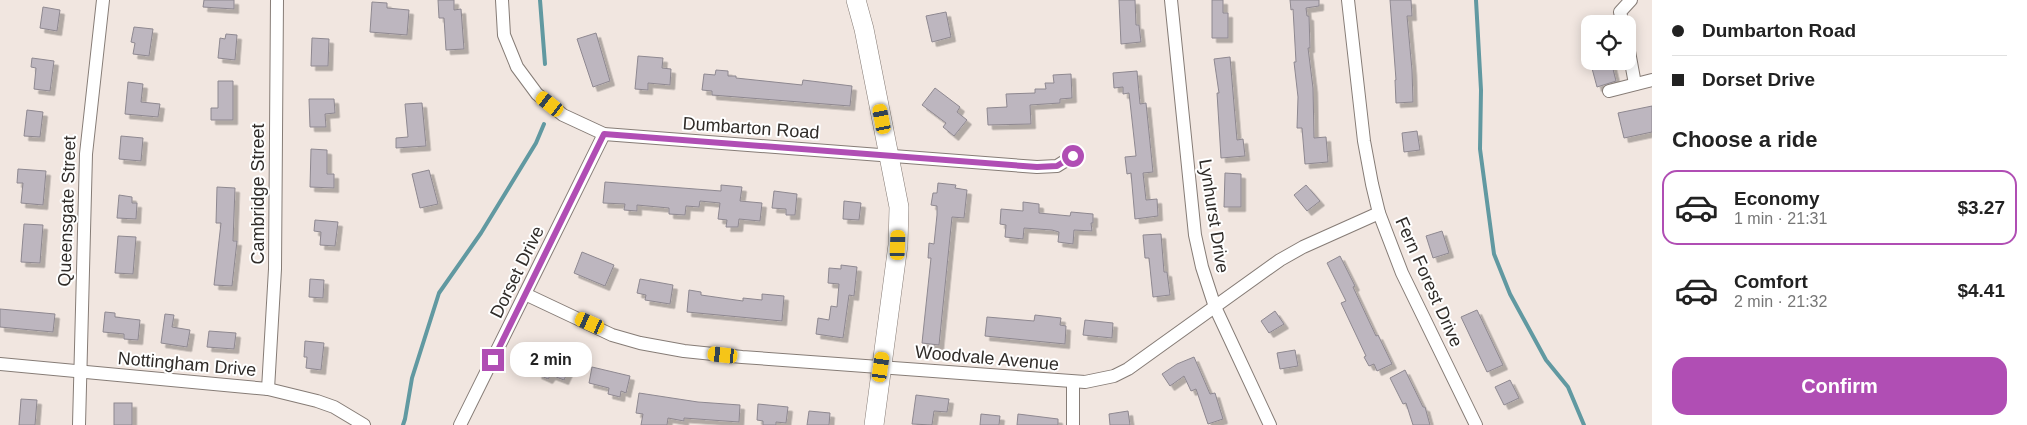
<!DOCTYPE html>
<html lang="en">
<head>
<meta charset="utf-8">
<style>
	:root { --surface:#fff; --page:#f2f2f2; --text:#222; --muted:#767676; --line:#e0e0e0; --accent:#b04eb4 }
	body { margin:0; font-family:Arial,sans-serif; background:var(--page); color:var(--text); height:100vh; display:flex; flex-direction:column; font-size:19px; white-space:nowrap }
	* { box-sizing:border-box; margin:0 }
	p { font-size:16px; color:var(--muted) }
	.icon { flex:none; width:28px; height:28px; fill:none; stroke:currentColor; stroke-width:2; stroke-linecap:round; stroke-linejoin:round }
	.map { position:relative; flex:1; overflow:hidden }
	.drawer { display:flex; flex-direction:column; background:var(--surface); width:375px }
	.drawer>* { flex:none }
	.top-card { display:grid; align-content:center; height:110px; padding:0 20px; background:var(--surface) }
	.controls { position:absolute; left:1581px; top:15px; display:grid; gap:10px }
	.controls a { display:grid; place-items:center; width:55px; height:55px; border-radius:10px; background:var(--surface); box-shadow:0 2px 12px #0003; font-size:25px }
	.end { position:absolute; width:22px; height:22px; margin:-11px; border:6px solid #b04eb4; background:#fff; box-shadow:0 0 0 2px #fff }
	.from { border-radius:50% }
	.bubble { position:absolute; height:35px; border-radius:15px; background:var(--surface); box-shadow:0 2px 12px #0003; font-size:16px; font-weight:800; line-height:35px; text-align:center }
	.car { position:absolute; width:15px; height:30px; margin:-15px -8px; border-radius:6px; box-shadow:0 0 4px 1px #0007; background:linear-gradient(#f5c518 24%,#345 0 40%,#f5c518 0 76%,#345 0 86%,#f5c518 0) }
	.top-card b { display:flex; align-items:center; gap:18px; height:48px; font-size:19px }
	.top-card b+b { border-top:1px solid var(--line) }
	.top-card i { width:12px; height:12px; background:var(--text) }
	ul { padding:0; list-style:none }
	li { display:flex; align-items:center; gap:15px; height:75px; margin:0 10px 8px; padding:0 10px; border:2px solid transparent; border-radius:15px }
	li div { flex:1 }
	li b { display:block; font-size:19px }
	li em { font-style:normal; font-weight:800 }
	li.current { border-color:var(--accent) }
	li>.icon { width:45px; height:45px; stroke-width:1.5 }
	h2 { padding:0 20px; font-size:22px; line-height:60px }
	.cta { display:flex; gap:10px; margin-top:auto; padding:10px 20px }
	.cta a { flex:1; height:58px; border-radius:15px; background:var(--accent); color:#fff; font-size:20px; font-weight:800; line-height:58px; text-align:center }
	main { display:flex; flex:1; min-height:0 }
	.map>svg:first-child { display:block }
</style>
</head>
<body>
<main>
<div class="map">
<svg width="1652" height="425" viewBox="0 0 1652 425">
	<defs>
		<filter id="shadow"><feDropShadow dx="4.5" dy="4.5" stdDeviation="0" flood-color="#0004"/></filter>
	</defs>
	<rect width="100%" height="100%" fill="#f1e6e0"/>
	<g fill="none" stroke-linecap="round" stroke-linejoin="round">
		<g stroke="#6199a1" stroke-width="4">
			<path d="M 540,0 L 545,64"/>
			<path d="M 1476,0 L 1481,90 L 1480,149 L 1494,254 L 1510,294 L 1546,360 L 1568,387 L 1584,425"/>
			<path d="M 403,425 L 405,419 L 412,378 L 439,293 L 481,233 L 536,143 L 544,124"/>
		</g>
	</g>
	<g fill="#bdb6bf" stroke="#8e8890" filter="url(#shadow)">
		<path d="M 204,0 L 234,0 L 234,9 L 203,7 Z"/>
		<path d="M 438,0 L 454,0 L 454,10 L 461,9 L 464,49 L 446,50 L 444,18 L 439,18 Z"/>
		<path d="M 1119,0 L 1135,0 L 1136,25 L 1139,25 L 1141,42 L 1121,44 Z"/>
		<path d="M 1212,0 L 1223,0 L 1223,13 L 1228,13 L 1228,38 L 1212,38 Z"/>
		<path d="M 1290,0 L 1319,0 L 1319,6 L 1306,8 L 1307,16 L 1309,16 L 1310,48 L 1308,48 L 1313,88 L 1314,138 L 1326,137 L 1328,162 L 1305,164 L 1302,128 L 1297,128 L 1298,97 L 1294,62 L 1296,62 L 1293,9 L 1291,10 Z"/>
		<path d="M 1390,0 L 1411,0 L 1412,16 L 1407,16 L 1412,70 L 1413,102 L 1396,103 L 1395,80 L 1396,80 Z"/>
		<path d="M 372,2 L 387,3 L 387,8 L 409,10 L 407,35 L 370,32 Z"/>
		<path d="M 43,7 L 60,10 L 57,31 L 40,28 Z"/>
		<path d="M 946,12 L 951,37 L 932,42 L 926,16 Z"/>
		<path d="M 134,27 L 153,29 L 149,56 L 133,54 L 135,43 L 131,42 Z"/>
		<path d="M 596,33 L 610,81 L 593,87 L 577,39 Z"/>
		<path d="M 226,34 L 237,35 L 235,60 L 218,58 L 220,38 L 225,39 Z"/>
		<path d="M 312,38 L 329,39 L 328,66 L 311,66 Z"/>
		<path d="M 638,56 L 663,58 L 662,68 L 671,69 L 670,85 L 648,83 L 648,90 L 635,89 Z"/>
		<path d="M 1230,57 L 1237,140 L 1243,139 L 1245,156 L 1221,158 L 1217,93 L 1219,93 L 1214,59 Z"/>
		<path d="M 32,58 L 54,61 L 50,91 L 34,89 L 36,68 L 31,67 Z"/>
		<path d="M 1590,61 L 1611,61 L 1616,81 L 1597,87 Z"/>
		<path d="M 716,70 L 728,71 L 728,76 L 736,76 L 736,78 L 802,85 L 803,80 L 852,86 L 850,106 L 712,95 L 712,91 L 702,90 L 704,74 L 715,75 Z"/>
		<path d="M 1137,71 L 1140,104 L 1146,103 L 1153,172 L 1143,173 L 1146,200 L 1157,199 L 1158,216 L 1135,219 L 1131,173 L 1127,174 L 1125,157 L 1136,156 L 1129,93 L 1123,94 L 1123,87 L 1114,88 L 1113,73 Z"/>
		<path d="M 1071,74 L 1072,98 L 1060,99 L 1060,103 L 1030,105 L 1031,124 L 988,125 L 987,108 L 1007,107 L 1006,94 L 1035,93 L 1035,89 L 1046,89 L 1045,83 L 1054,83 L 1053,75 Z"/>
		<path d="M 218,81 L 233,81 L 233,120 L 211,120 L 211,108 L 218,108 Z"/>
		<path d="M 128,82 L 143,84 L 141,102 L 160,104 L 158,117 L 125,114 Z"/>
		<path d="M 935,88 L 960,107 L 957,112 L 967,120 L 954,136 L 943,127 L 946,123 L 922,105 Z"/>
		<path d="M 309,99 L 334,99 L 335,113 L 325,114 L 326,127 L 310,127 Z"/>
		<path d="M 422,103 L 426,146 L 396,148 L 396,138 L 408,137 L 405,104 Z"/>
		<path d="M 1652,106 L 1652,132 L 1624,138 L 1618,113 Z"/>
		<path d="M 27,110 L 43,112 L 40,137 L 24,136 Z"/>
		<path d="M 1417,131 L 1420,150 L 1404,152 L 1402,133 Z"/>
		<path d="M 121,136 L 143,138 L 141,161 L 119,159 Z"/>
		<path d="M 311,149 L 327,150 L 327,174 L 334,174 L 334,188 L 310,187 Z"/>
		<path d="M 18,169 L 46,171 L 43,205 L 21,203 L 23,183 L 17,183 Z"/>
		<path d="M 429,170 L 438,204 L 420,208 L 412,174 Z"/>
		<path d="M 1225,173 L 1241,174 L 1241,207 L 1224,207 Z"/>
		<path d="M 605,182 L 721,191 L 721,185 L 742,187 L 740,201 L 762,203 L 760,221 L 739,219 L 738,227 L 726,227 L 727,220 L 718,219 L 720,203 L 700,201 L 699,207 L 686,206 L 685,215 L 669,214 L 669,208 L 637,205 L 637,211 L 624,210 L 625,204 L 603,203 Z"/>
		<path d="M 938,183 L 956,185 L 955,188 L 967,190 L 964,218 L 952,217 L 939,345 L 922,343 L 931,258 L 928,258 L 929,243 L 934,244 L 937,215 L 937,206 L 931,205 L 933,193 L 937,193 Z"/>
		<path d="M 1306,185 L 1320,201 L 1307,211 L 1294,195 Z"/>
		<path d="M 217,187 L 235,188 L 233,241 L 237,241 L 232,286 L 214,285 L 221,223 L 216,223 Z"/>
		<path d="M 774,191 L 797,194 L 795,215 L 786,215 L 786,209 L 772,208 Z"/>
		<path d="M 119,195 L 132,197 L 132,203 L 137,203 L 136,219 L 117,218 Z"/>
		<path d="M 844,201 L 861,203 L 859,220 L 843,219 Z"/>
		<path d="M 1023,202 L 1039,204 L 1039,213 L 1070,216 L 1071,212 L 1093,214 L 1093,223 L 1091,223 L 1092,231 L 1074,230 L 1073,244 L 1058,242 L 1059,232 L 1052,230 L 1024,228 L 1023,239 L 1005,237 L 1006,225 L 1000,224 L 1001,209 L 1023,211 Z"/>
		<path d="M 315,220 L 338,222 L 335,246 L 320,245 L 321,232 L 314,231 Z"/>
		<path d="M 24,224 L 43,225 L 40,263 L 21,262 Z"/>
		<path d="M 1442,231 L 1449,253 L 1433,258 L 1426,236 Z"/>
		<path d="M 1161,234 L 1164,272 L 1167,272 L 1170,295 L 1153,297 L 1149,258 L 1145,258 L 1143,235 Z"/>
		<path d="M 118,236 L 136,237 L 133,274 L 115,273 Z"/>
		<path d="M 582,252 L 614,265 L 605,286 L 574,273 Z"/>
		<path d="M 1340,256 L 1355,286 L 1353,287 L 1376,336 L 1378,335 L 1392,364 L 1377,371 L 1374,364 L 1369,366 L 1364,357 L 1366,356 L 1341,303 L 1346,301 L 1327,263 Z"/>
		<path d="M 841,265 L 857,267 L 854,296 L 849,295 L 843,338 L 816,334 L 818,318 L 829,320 L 831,306 L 837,307 L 839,284 L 828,283 L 829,268 L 841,269 Z"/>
		<path d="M 310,279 L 324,280 L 323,298 L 309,297 Z"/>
		<path d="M 640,279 L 673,285 L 670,304 L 645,300 L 646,295 L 637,293 Z"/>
		<path d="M 689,290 L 701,292 L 701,295 L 743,301 L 743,298 L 762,300 L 762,294 L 784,296 L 782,321 L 687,312 Z"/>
		<path d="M 0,309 L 55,314 L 53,332 L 0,327 Z"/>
		<path d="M 1477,310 L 1503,365 L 1487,372 L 1461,317 Z"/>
		<path d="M 1275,311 L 1284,324 L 1269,333 L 1261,321 Z"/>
		<path d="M 105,312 L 115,313 L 115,317 L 140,320 L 138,340 L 124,339 L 124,334 L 103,332 Z"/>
		<path d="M 165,314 L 174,315 L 172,327 L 190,330 L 187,347 L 161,343 Z"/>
		<path d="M 1035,315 L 1061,318 L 1060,325 L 1066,326 L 1065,344 L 985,336 L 987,317 L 1034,321 Z"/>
		<path d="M 1085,320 L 1113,323 L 1112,338 L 1083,335 Z"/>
		<path d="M 209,331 L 236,333 L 234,349 L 207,347 Z"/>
		<path d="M 305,341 L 324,343 L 321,370 L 306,368 L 307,357 L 304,357 Z"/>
		<path d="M 537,347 L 565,359 L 564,362 L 571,365 L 564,380 L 551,375 L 548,379 L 537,374 L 540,368 L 530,364 Z"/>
		<path d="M 1295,350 L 1298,366 L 1280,369 L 1277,353 Z"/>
		<path d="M 1194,357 L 1210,394 L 1215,393 L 1223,419 L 1208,424 L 1196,389 L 1191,391 L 1184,376 L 1170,386 L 1162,374 L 1177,364 Z"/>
		<path d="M 592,367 L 630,376 L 626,393 L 621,391 L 620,397 L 608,394 L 609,388 L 589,383 Z"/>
		<path d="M 1405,370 L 1423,407 L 1425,407 L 1430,425 L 1413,425 L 1406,403 L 1403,404 L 1390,378 Z"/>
		<path d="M 1510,380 L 1519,398 L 1504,405 L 1495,387 Z"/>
		<path d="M 639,393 L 698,402 L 740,405 L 739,422 L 684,418 L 684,421 L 668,418 L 667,425 L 641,425 L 643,414 L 636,413 Z"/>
		<path d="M 916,395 L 949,399 L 947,412 L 934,411 L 932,425 L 912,424 Z"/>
		<path d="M 21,399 L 37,400 L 35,425 L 19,425 Z"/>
		<rect x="114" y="403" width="18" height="22"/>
		<path d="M 758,404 L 788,407 L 786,423 L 776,422 L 776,425 L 763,425 L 763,421 L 757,420 Z"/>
		<path d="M 809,411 L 830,413 L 829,425 L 807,425 Z"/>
		<path d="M 1128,411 L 1130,425 L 1110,425 L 1109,414 Z"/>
		<path d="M 981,414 L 1000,416 L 999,425 L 980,425 Z"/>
		<path d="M 1018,414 L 1058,419 L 1058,425 L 1017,425 Z"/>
	</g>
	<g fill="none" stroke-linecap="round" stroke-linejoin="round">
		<g stroke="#867c76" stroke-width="14">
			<g id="street">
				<path d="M 502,0 L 504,35 L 517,67 L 537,94 L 563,115 L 604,134 L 1037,167 L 1057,166 L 1073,156"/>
				<path d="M 1171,0 L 1195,235 L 1202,267 L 1215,307 L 1270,425"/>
				<path d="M 1348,0 L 1364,141 L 1372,184 L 1379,213 L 1402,273 L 1476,425"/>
				<path d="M 1623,24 L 1620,12 L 1631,0"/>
				<path d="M 1628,46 L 1635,84"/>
				<path d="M 1609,91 L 1652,80"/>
				<path d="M 525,294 L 612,335 L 640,343 L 684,351 L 742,357 L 1085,382 L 1114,376 L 1128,369 L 1280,260 L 1303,247 L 1379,213"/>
				<path d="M 0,364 L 268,389 L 317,401 L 334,407 L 364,425"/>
				<path d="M 1073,382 L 1073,425"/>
				<path d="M 268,389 L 275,269 L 277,0"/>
				<path d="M 79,425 L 86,154 L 103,0"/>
				<path d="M 460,425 L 604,134"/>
			</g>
		</g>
		<g stroke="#867c76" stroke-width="20">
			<path id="secondary" d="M 856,0 L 864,29 L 899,207 L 898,245 L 874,425"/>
		</g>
		<use href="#street" stroke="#fff" stroke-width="12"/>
		<use href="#secondary" stroke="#fff" stroke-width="19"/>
	</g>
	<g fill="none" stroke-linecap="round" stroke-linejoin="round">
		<path stroke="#b04eb4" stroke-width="6" d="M 493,360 L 604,134 L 1037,167 L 1057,166 L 1073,156"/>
	</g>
	<g text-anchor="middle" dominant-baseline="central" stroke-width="4" stroke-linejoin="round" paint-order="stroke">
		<g font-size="18" fill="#302c29" stroke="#fff">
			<text transform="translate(751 128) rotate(4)">Dumbarton Road</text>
			<text transform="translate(258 194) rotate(-90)">Cambridge Street</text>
			<text transform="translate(67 211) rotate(-88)">Queensgate Street</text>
			<text transform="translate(1214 216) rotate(81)">Lynhurst Drive</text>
			<text transform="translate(517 272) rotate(-64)">Dorset Drive</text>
			<text transform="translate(1429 282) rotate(66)">Fern Forest Drive</text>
			<text transform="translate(987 358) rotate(5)">Woodvale Avenue</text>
			<text transform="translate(187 364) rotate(5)">Nottingham Drive</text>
		</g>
	</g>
</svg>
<div class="controls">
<a><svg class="icon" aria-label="locate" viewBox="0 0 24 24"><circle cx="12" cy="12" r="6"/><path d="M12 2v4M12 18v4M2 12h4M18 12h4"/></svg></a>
</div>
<i class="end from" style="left:1073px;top:156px"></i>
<i class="end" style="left:493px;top:360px"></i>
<div class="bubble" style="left:510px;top:342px;width:82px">2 min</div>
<i class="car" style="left:550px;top:104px;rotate:308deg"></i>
<i class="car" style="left:882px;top:119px;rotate:349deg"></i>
<i class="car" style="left:898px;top:245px;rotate:2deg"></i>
<i class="car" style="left:590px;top:323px;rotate:294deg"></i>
<i class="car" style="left:723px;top:355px;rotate:276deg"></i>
<i class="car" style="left:881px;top:367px;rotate:8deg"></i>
</div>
<section class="drawer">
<div class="top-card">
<b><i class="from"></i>Dumbarton Road</b>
<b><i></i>Dorset Drive</b>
</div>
<h2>Choose a ride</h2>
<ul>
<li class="current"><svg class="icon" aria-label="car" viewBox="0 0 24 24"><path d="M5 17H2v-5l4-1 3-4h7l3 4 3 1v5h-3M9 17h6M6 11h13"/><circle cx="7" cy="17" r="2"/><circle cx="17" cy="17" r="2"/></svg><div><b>Economy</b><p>1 min · 21:31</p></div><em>$3.27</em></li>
<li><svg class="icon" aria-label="car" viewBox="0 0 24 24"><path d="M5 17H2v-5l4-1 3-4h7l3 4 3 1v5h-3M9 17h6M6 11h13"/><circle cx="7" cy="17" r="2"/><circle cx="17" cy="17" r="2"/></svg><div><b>Comfort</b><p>2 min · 21:32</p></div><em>$4.41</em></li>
</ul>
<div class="cta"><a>Confirm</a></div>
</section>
</main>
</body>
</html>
